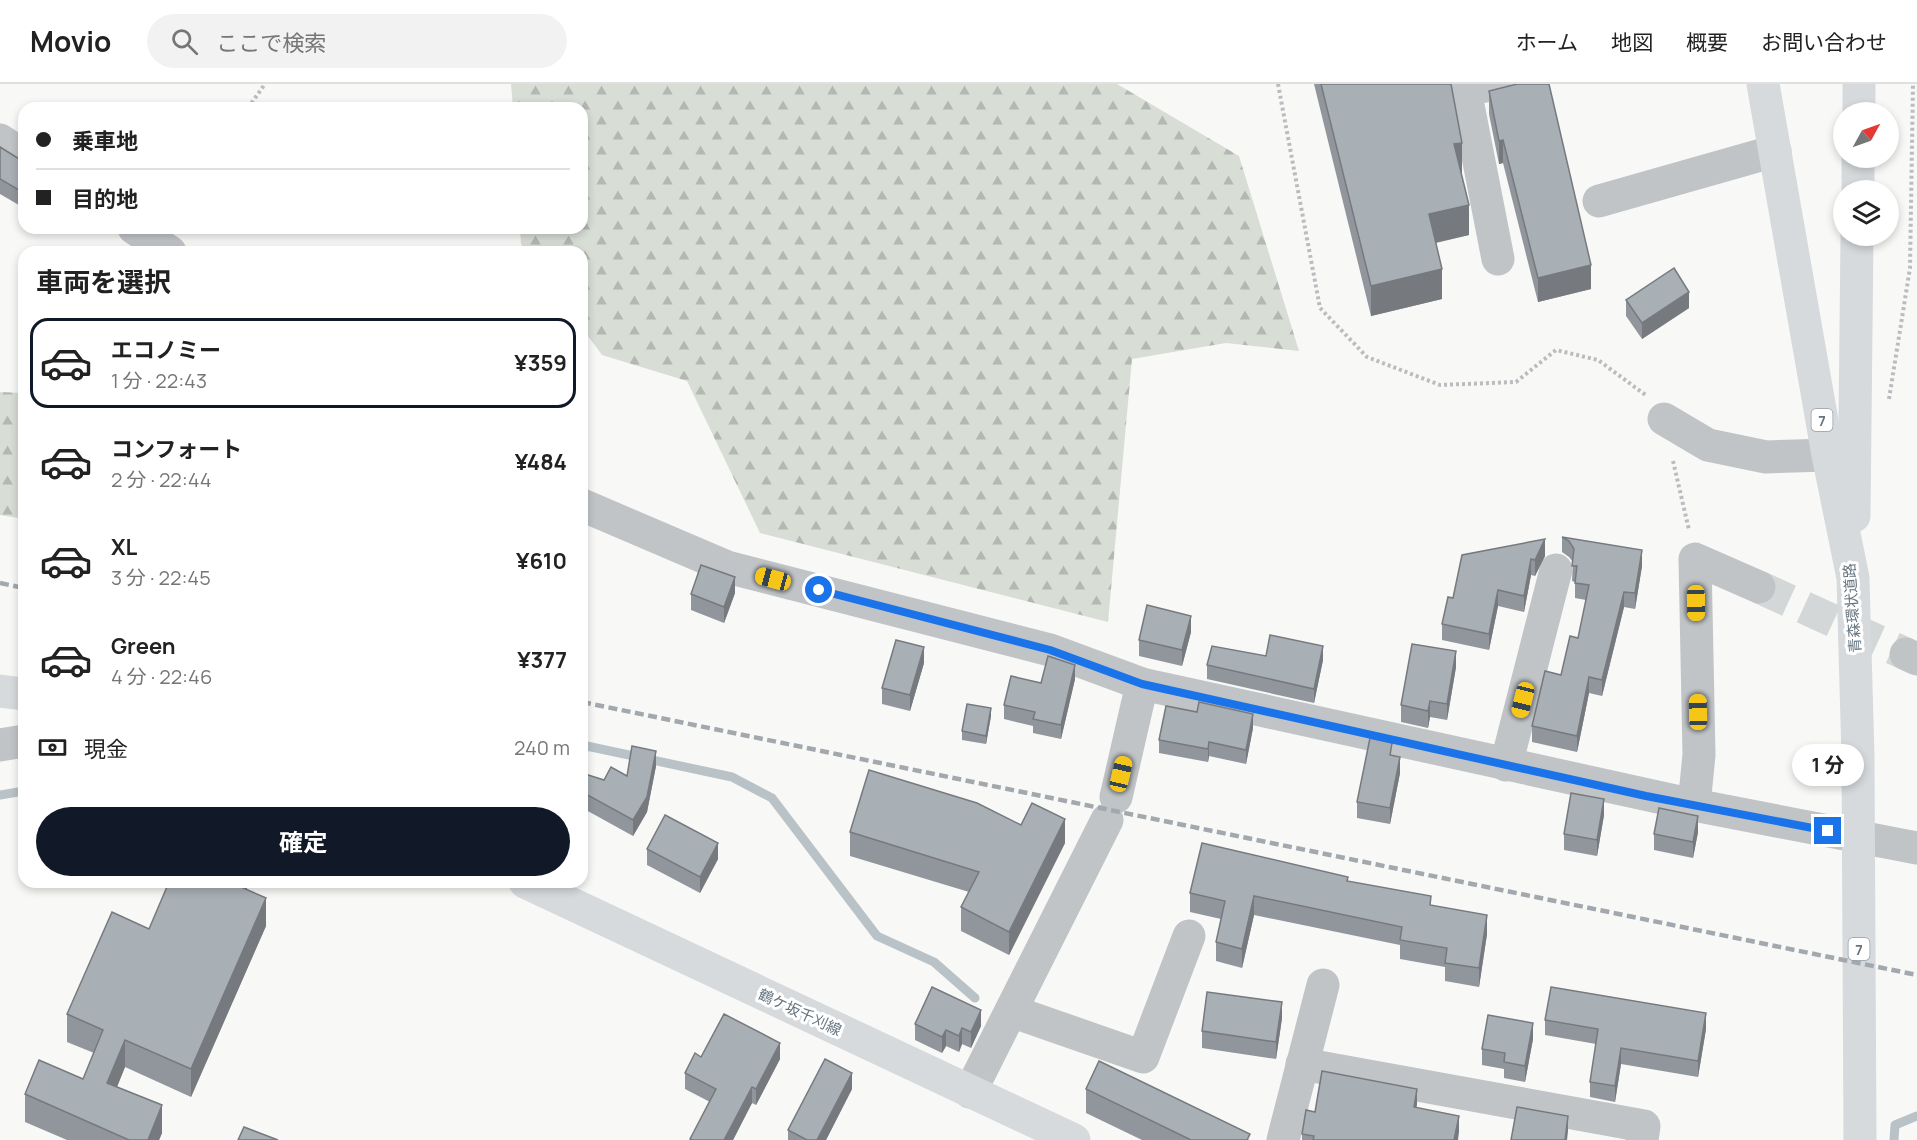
<!DOCTYPE html>
<html lang="ja">
<head>
<meta charset="utf-8">
<style>
	:root { --surface:#fff; --page:#f2f2f2; --text:#222; --muted:#767676; --line:#e0e0e0; --accent:#111827 }
	body { margin:0; font-family:Manrope,"Noto Sans JP",sans-serif; background:var(--page); color:var(--text); height:100vh; display:flex; flex-direction:column; font-size:22px; white-space:nowrap }
	* { box-sizing:border-box; margin:0 }
	p { font-size:20px; color:var(--muted) }
	.icon { flex:none; width:33px; height:33px; fill:none; stroke:currentColor; stroke-width:2; stroke-linecap:round; stroke-linejoin:round }
	.map { position:relative; flex:1; overflow:hidden }
	.sheet { position:absolute; left:18px; top:162px; width:570px; height:642px; display:flex; flex-direction:column; background:var(--surface); border-radius:18px; box-shadow:0 3px 9px #0003 }
	.sheet>* { flex:none }
	.top-card { position:absolute; left:18px; top:18px; width:570px; height:132px; border-radius:18px; box-shadow:0 3px 9px #0003; display:grid; align-content:center; height:132px; padding:0 18px; background:var(--surface) }
	.needle { width:39px; rotate:50deg }
	.buttons { position:absolute; left:1833px; top:18px; display:grid; gap:12px }
	.buttons a { display:grid; place-items:center; width:66px; height:66px; border-radius:50%; background:var(--surface); box-shadow:0 3px 9px #0003; font-size:30px }
	.end { position:absolute; width:27px; height:27px; margin:-14px; border:8px solid #1a73e8; background:#fff; box-shadow:0 0 0 3px #fff }
	.from { border-radius:50% }
	.bubble { position:absolute; height:42px; border-radius:21px; background:var(--surface); box-shadow:0 3px 9px #0003; font-size:20px; font-weight:700; line-height:42px; text-align:center }
	.car { position:absolute; width:18px; height:36px; margin:-18px -9px; border-radius:8px; box-shadow:0 0 4px 2px #0007; background:linear-gradient(#f5c518 24%,#345 0 40%,#f5c518 0 76%,#345 0 86%,#f5c518 0) }
	.top-card b { display:flex; align-items:center; gap:21px; height:57px; font-size:22px }
	.top-card b+b { border-top:2px solid var(--line) }
	.top-card i { width:15px; height:15px; background:var(--text) }
	ul { padding:0; list-style:none }
	li { display:flex; align-items:center; gap:18px; height:90px; margin:0 12px 9px; padding:0 6px; border:3px solid transparent; border-radius:18px }
	li div { flex:1 }
	li b { display:block; font-size:22px }
	li em { font-style:normal; font-weight:700 }
	li.selected { border-color:var(--accent) }
	li>.icon { width:54px; height:54px; stroke-width:1.5 }
	h2 { padding:0 18px; font-size:27px; line-height:72px }
	.pay { display:flex; align-items:center; gap:15px; height:66px; padding:0 18px; font-size:22px }
	.pay p { margin-inline-start:auto }
	.cta { display:flex; gap:12px; margin-top:auto; padding:12px 18px }
	.cta a { flex:1; height:69px; border-radius:36px; background:var(--accent); color:#fff; font-size:24px; font-weight:700; line-height:69px; text-align:center }
	header { display:flex; align-items:center; gap:36px; box-sizing:border-box; height:84px; padding:0 30px; background:var(--surface); border-bottom:2px solid var(--line) }
	header strong { font-size:28px }
	nav { display:flex; gap:33px; margin-inline-start:auto; font-size:21px }
	.search { width:420px; height:54px; background:var(--page); display:flex; align-items:center; gap:15px; box-sizing:border-box; padding:0 21px; border-radius:33px; color:var(--muted); font-size:22px }
	.map>svg:first-child { display:block }
</style>
</head>
<body>
<header>
<strong>Movio</strong>
<div class="search"><svg class="icon" aria-label="search" viewBox="0 0 24 24"><circle cx="10" cy="10" r="6"/><path d="M15 15l6 6"/></svg>ここで検索</div>
<nav><a>ホーム</a><a>地図</a><a>概要</a><a>お問い合わせ</a></nav>
</header>
<div class="map">
<svg width="1917" height="1056" viewBox="0 0 1917 1056">
	<defs>
		<pattern id="forest-firs" width="22" height="20" patternUnits="userSpaceOnUse" patternTransform="scale(1.5)"><rect width="22" height="20" fill="#d8ddd6"/><path d="M5 1l3.5 6h-7zM16 11l3.5 6h-7z" fill="#b3b8b3"/></pattern>
	</defs>
	<rect width="100%" height="100%" fill="#f8f8f6"/>
	<g fill="url(#forest-firs)">
		<path d="M 511,0 L 1117,0 L 1239,72 L 1299,267 L 1226,259 L 1132,275 L 1108,538 L 760,449 L 687,297 L 602,271 L 582,244 L 582,168 L 527,168 L 521,160 L 520,144 L 582,144 L 582,24 L 513,24 Z"/>
		<path d="M 0,308 L 24,309 L 24,435 L 0,431 Z"/>
	</g>
	<g fill="none" stroke-linecap="round" stroke-linejoin="round">
		<g stroke="#b9c3c7" stroke-width="9">
			<path d="M 582,661 L 732,693 L 772,714 L 877,852 L 934,878 L 975,914"/>
			<path d="M 0,711 L 24,707"/>
			<path d="M 1894,1056 L 1895,1041 L 1917,1032"/>
		</g>
		<path stroke="#d4d7d8" stroke-width="33" stroke-dasharray="33 16" stroke-linecap="butt" d="M 1759,503 L 1906,570"/>
		<g stroke="#babdbf" stroke-width="4" stroke-dasharray="3 3" stroke-linecap="butt">
			<path d="M 1278,0 L 1320,224 L 1367,273 L 1440,301 L 1516,298 L 1556,266 L 1598,276 L 1647,312"/>
			<path d="M 248,24 L 265,0"/>
			<path d="M 1889,315 L 1910,184 L 1913,0"/>
			<path d="M 1673,377 L 1689,446"/>
		</g>
		<g stroke="#c0c4c7" stroke-width="33">
			<path d="M 1495,0 L 1465,6 L 1498,175"/>
			<path d="M 0,56 L 24,72"/>
			<path d="M 1599,117 L 1775,67"/>
			<path d="M 134,144 L 170,168"/>
			<path d="M 1664,335 L 1708,361 L 1766,373 L 1828,371"/>
			<path d="M 582,421 L 727,483 L 1050,566 L 1142,600 L 1694,721 L 1699,671 L 1695,475 L 1759,503"/>
			<path d="M 1906,570 L 1917,575"/>
			<path d="M 0,661 L 24,657"/>
			<path d="M 1506,681 L 1556,486"/>
			<path d="M 1116,713 L 1142,600"/>
			<path d="M 1694,721 L 1917,764"/>
			<path d="M 1011,927 L 1143,973 L 1189,852"/>
			<path d="M 1302,980 L 1644,1042 L 1642,1056"/>
			<path d="M 970,1008 L 1107,736"/>
			<path d="M 1283,1056 L 1323,901"/>
		</g>
		<g stroke="#d6dadd" stroke-width="33">
			<path d="M 0,607 L 24,610"/>
			<path d="M 525,798 L 1074,1056"/>
		</g>
		<g stroke="#d6dadd" stroke-width="33">
			<path d="M 1763,0 L 1828,371 L 1853,494 L 1858,673 L 1860,1056"/>
			<path d="M 1859,28 L 1859,0"/>
			<path d="M 1858,106 L 1858,74"/>
			<path d="M 1854,432 L 1857,152"/>
		</g>
		<g stroke="#a2a8ad" stroke-width="4.5" stroke-dasharray="9 4.5" stroke-linecap="butt">
			<path d="M 0,499 L 24,504"/>
			<path d="M 582,618 L 1917,891"/>
		</g>
	</g>
	<g fill="#90969c">
		<path d="M 1314,0 L 1451,0 L 1469,151 L 1436,159 L 1442,215 L 1371,232 Z"/>
		<path d="M 1489,7 L 1591,205 L 1538,218 L 1503,79 L 1499,80 L 1489,30 Z"/>
		<path d="M 0,63 L 24,78 L 24,124 L 0,110 Z"/>
		<path d="M 1626,216 L 1689,224 L 1642,255 L 1626,232 Z"/>
		<path d="M 1562,453 L 1642,482 L 1635,525 L 1624,523 L 1602,612 L 1589,609 L 1577,668 L 1532,658 L 1532,642 L 1561,591 L 1578,554 L 1586,516 L 1575,514 L 1575,498 L 1572,497 L 1573,478 L 1569,473 L 1562,468 Z"/>
		<path d="M 1462,471 L 1545,472 L 1535,492 L 1531,491 L 1524,528 L 1498,522 L 1489,566 L 1442,556 L 1442,540 L 1453,514 Z"/>
		<path d="M 735,509 L 724,539 L 691,526 L 691,510 Z"/>
		<path d="M 1191,548 L 1182,582 L 1139,572 L 1139,556 Z"/>
		<path d="M 1266,572 L 1323,576 L 1314,619 L 1207,595 L 1207,581 Z"/>
		<path d="M 924,579 L 910,627 L 882,620 L 882,604 Z"/>
		<path d="M 1456,583 L 1447,636 L 1430,633 L 1428,644 L 1401,638 L 1401,621 Z"/>
		<path d="M 1075,595 L 1061,655 L 1033,649 L 1033,642 L 1004,635 L 1004,621 L 1041,599 Z"/>
		<path d="M 991,632 L 986,660 L 962,656 L 962,647 Z"/>
		<path d="M 1253,644 L 1246,680 L 1209,672 L 1208,678 L 1159,669 L 1159,656 Z"/>
		<path d="M 1392,671 L 1400,689 L 1390,740 L 1357,734 L 1357,718 Z"/>
		<path d="M 656,682 L 647,728 L 633,752 L 586,726 L 582,689 L 604,696 L 627,692 Z"/>
		<path d="M 1604,731 L 1597,772 L 1564,766 L 1564,750 Z"/>
		<path d="M 1021,741 L 1065,759 L 1009,871 L 961,847 L 961,823 L 969,808 L 850,772 L 850,748 Z"/>
		<path d="M 1698,748 L 1693,774 L 1654,766 L 1654,750 Z"/>
		<path d="M 647,765 L 718,775 L 700,809 L 647,781 Z"/>
		<path d="M 1348,797 L 1431,821 L 1487,850 L 1479,903 L 1445,897 L 1445,883 L 1400,875 L 1400,861 L 1254,831 L 1242,884 L 1216,877 L 1216,858 L 1221,835 L 1190,828 L 1190,809 Z"/>
		<path d="M 247,798 L 247,806 L 266,842 L 191,1013 L 125,983 L 117,1003 L 162,1049 L 159,1056 L 67,1056 L 25,1038 L 25,1010 L 83,995 L 94,969 L 67,958 L 67,930 Z"/>
		<path d="M 1282,934 L 1276,975 L 1202,964 L 1202,947 Z"/>
		<path d="M 1545,936 L 1706,945 L 1698,993 L 1621,980 L 1615,1018 L 1590,1013 L 1590,998 L 1596,960 L 1545,951 Z"/>
		<path d="M 915,940 L 981,942 L 971,964 L 962,960 L 959,968 L 946,962 L 942,969 L 915,956 Z"/>
		<path d="M 1533,955 L 1525,998 L 1504,994 L 1504,985 L 1482,981 L 1482,965 Z"/>
		<path d="M 701,973 L 780,975 L 756,1021 L 752,1019 L 733,1056 L 690,1056 L 710,1018 L 685,1005 L 685,989 Z"/>
		<path d="M 852,1005 L 826,1056 L 788,1056 L 788,1046 Z"/>
		<path d="M 1086,1005 L 1250,1056 L 1142,1056 L 1086,1029 Z"/>
		<path d="M 1417,1020 L 1416,1023 L 1459,1047 L 1457,1056 L 1302,1056 L 1302,1050 L 1315,1028 Z"/>
	</g>
	<g fill="#767a7f">
		<path d="M 1503,56 L 1503,79 L 1499,80 L 1499,57 Z"/>
		<path d="M 1462,59 L 1462,89 L 1454,91 L 1454,60 Z"/>
		<path d="M 1469,121 L 1469,151 L 1429,160 L 1429,130 Z"/>
		<path d="M 1591,181 L 1591,205 L 1538,218 L 1538,194 Z"/>
		<path d="M 1442,185 L 1442,215 L 1371,232 L 1371,202 Z"/>
		<path d="M 1689,208 L 1689,224 L 1642,255 L 1642,239 Z"/>
		<path d="M 1545,455 L 1545,472 L 1535,492 L 1535,476 Z"/>
		<path d="M 1642,466 L 1642,482 L 1635,525 L 1635,509 Z"/>
		<path d="M 1531,475 L 1531,491 L 1524,528 L 1524,512 Z"/>
		<path d="M 735,493 L 735,509 L 724,539 L 724,523 Z"/>
		<path d="M 1498,506 L 1498,522 L 1489,566 L 1489,550 Z"/>
		<path d="M 1624,508 L 1624,523 L 1602,612 L 1602,596 Z"/>
		<path d="M 1191,532 L 1191,548 L 1182,582 L 1182,566 Z"/>
		<path d="M 1323,562 L 1323,576 L 1314,619 L 1314,605 Z"/>
		<path d="M 924,563 L 924,579 L 910,627 L 910,611 Z"/>
		<path d="M 1456,567 L 1456,583 L 1447,636 L 1447,620 Z"/>
		<path d="M 1075,581 L 1075,595 L 1061,655 L 1061,641 Z"/>
		<path d="M 1589,593 L 1589,609 L 1577,668 L 1577,652 Z"/>
		<path d="M 1430,617 L 1430,633 L 1428,644 L 1428,627 Z"/>
		<path d="M 991,624 L 991,632 L 986,660 L 986,652 Z"/>
		<path d="M 1253,630 L 1253,644 L 1246,680 L 1246,666 Z"/>
		<path d="M 1209,658 L 1209,672 L 1208,678 L 1208,665 Z"/>
		<path d="M 656,667 L 656,682 L 647,728 L 633,752 L 633,736 Z"/>
		<path d="M 1400,673 L 1400,689 L 1390,740 L 1390,724 Z"/>
		<path d="M 586,710 L 586,726 L 582,739 L 582,723 Z"/>
		<path d="M 1604,715 L 1604,731 L 1597,772 L 1597,756 Z"/>
		<path d="M 1698,732 L 1698,748 L 1693,774 L 1693,758 Z"/>
		<path d="M 1065,735 L 1065,759 L 1009,871 L 1009,848 Z"/>
		<path d="M 718,759 L 718,775 L 700,809 L 700,793 Z"/>
		<path d="M 244,798 L 247,798 L 247,819 L 241,803 Z"/>
		<path d="M 1254,812 L 1254,831 L 1242,884 L 1242,865 Z"/>
		<path d="M 266,814 L 266,842 L 191,1013 L 191,985 Z"/>
		<path d="M 1487,831 L 1487,850 L 1479,903 L 1479,884 Z"/>
		<path d="M 1282,918 L 1282,934 L 1276,975 L 1276,958 Z"/>
		<path d="M 981,926 L 981,942 L 971,964 L 971,948 Z"/>
		<path d="M 1706,929 L 1706,945 L 1698,993 L 1698,977 Z"/>
		<path d="M 1533,939 L 1533,955 L 1525,998 L 1525,982 Z"/>
		<path d="M 962,944 L 962,960 L 959,968 L 959,952 Z"/>
		<path d="M 946,946 L 946,962 L 942,969 L 942,953 Z"/>
		<path d="M 125,956 L 125,983 L 107,1027 L 107,999 Z"/>
		<path d="M 780,959 L 780,975 L 756,1021 L 756,1005 Z"/>
		<path d="M 1621,964 L 1621,980 L 1615,1018 L 1615,1002 Z"/>
		<path d="M 852,989 L 852,1005 L 826,1056 L 817,1056 Z"/>
		<path d="M 752,1003 L 752,1019 L 733,1056 L 724,1056 Z"/>
		<path d="M 1417,1005 L 1417,1020 L 1414,1038 L 1414,1023 Z"/>
		<path d="M 162,1021 L 162,1049 L 159,1056 L 148,1056 Z"/>
		<path d="M 1459,1032 L 1459,1047 L 1458,1056 L 1454,1056 Z"/>
		<path d="M 1568,1032 L 1568,1047 L 1567,1056 L 1565,1056 Z"/>
	</g>
	<g fill="#a8afb5" stroke="#767a7f" stroke-width="1.5">
		<path d="M 1321,0 L 1451,0 L 1462,59 L 1454,60 L 1469,121 L 1429,130 L 1442,185 L 1371,202 Z"/>
		<path d="M 1517,0 L 1549,0 L 1591,181 L 1538,194 L 1503,56 L 1499,57 L 1489,7 Z"/>
		<path d="M 0,63 L 24,78 L 24,109 L 0,95 Z"/>
		<path d="M 1674,184 L 1689,208 L 1642,239 L 1626,216 Z"/>
		<path d="M 1562,453 L 1642,466 L 1635,509 L 1624,508 L 1602,596 L 1589,593 L 1577,652 L 1532,642 L 1545,587 L 1561,591 L 1570,552 L 1578,554 L 1589,501 L 1575,499 L 1577,482 L 1572,482 L 1574,465 L 1569,457 Z"/>
		<path d="M 1545,455 L 1535,476 L 1531,475 L 1524,512 L 1498,506 L 1489,550 L 1442,540 L 1448,513 L 1453,514 L 1462,471 Z"/>
		<path d="M 701,481 L 735,493 L 724,523 L 691,510 Z"/>
		<path d="M 1147,521 L 1191,532 L 1182,566 L 1139,556 Z"/>
		<path d="M 1270,551 L 1323,562 L 1314,605 L 1207,581 L 1212,562 L 1266,572 Z"/>
		<path d="M 896,556 L 924,563 L 910,611 L 882,604 Z"/>
		<path d="M 1412,560 L 1456,567 L 1447,620 L 1430,617 L 1428,627 L 1401,621 Z"/>
		<path d="M 1048,572 L 1075,581 L 1061,641 L 1033,635 L 1035,628 L 1004,621 L 1011,592 L 1041,599 Z"/>
		<path d="M 1199,618 L 1253,630 L 1246,666 L 1209,658 L 1208,665 L 1159,656 L 1166,622 L 1197,628 Z"/>
		<path d="M 967,620 L 991,624 L 986,652 L 962,647 Z"/>
		<path d="M 1370,654 L 1392,659 L 1390,671 L 1400,673 L 1390,724 L 1357,718 Z"/>
		<path d="M 632,662 L 656,667 L 647,713 L 633,736 L 586,710 L 582,723 L 582,689 L 604,696 L 611,683 L 627,692 Z"/>
		<path d="M 869,686 L 977,719 L 1021,741 L 1032,719 L 1065,735 L 1009,848 L 961,823 L 979,788 L 850,748 Z"/>
		<path d="M 1571,709 L 1604,715 L 1597,756 L 1564,750 Z"/>
		<path d="M 1659,724 L 1698,732 L 1693,758 L 1654,750 Z"/>
		<path d="M 665,731 L 718,759 L 700,793 L 647,765 Z"/>
		<path d="M 1202,759 L 1348,793 L 1347,797 L 1431,812 L 1430,821 L 1487,831 L 1479,884 L 1445,879 L 1447,864 L 1400,856 L 1402,843 L 1254,812 L 1242,865 L 1216,858 L 1225,817 L 1190,809 Z"/>
		<path d="M 169,798 L 244,798 L 241,803 L 266,814 L 191,985 L 125,956 L 107,999 L 162,1021 L 148,1056 L 129,1056 L 25,1010 L 39,976 L 83,995 L 103,946 L 67,930 L 112,828 L 149,845 Z"/>
		<path d="M 932,903 L 981,926 L 971,948 L 962,944 L 959,952 L 946,946 L 942,953 L 915,940 Z"/>
		<path d="M 1551,903 L 1706,929 L 1698,977 L 1621,964 L 1615,1002 L 1590,998 L 1598,945 L 1545,936 Z"/>
		<path d="M 1207,908 L 1282,918 L 1276,958 L 1202,947 Z"/>
		<path d="M 724,930 L 780,959 L 756,1005 L 752,1003 L 724,1056 L 693,1056 L 690,1055 L 716,1005 L 685,989 L 695,969 L 701,973 Z"/>
		<path d="M 1488,931 L 1533,939 L 1525,982 L 1504,978 L 1505,969 L 1482,965 Z"/>
		<path d="M 825,975 L 852,989 L 817,1056 L 807,1056 L 788,1046 Z"/>
		<path d="M 1099,977 L 1250,1050 L 1247,1056 L 1191,1056 L 1086,1005 Z"/>
		<path d="M 1322,987 L 1417,1005 L 1414,1023 L 1459,1032 L 1454,1056 L 1313,1056 L 1314,1052 L 1302,1050 L 1306,1026 L 1315,1028 Z"/>
		<path d="M 1517,1023 L 1568,1032 L 1565,1056 L 1511,1056 Z"/>
		<path d="M 244,1043 L 278,1056 L 238,1056 Z"/>
	</g>
	<g fill="none" stroke-linecap="round" stroke-linejoin="round">
		<path stroke="#1a73e8" stroke-width="8" d="M 819,506 L 1050,566 L 1142,600 L 1646,712 L 1828,747"/>
	</g>
	<g text-anchor="middle" dominant-baseline="central" stroke-width="6" stroke-linejoin="round" paint-order="stroke">
		<g fill="#fff" stroke="#949ea5" stroke-width="1.5">
			<rect x="1811.5" y="325" width="21" height="22" rx="4.5"/>
			<rect x="1848.5" y="854" width="21" height="22" rx="4.5"/>
		</g>
		<g font-size="14" font-weight="bold" fill="#66747f">
			<text x="1822" y="336">7</text>
			<text x="1859" y="865">7</text>
		</g>
		<g font-size="15" fill="#66747f" stroke="#fff">
			<text transform="translate(1852 524) rotate(-94)">青森環状道路</text>
			<text transform="translate(800 928) rotate(25)">鶴ケ坂千刈線</text>
		</g>
	</g>
</svg>
<div class="buttons">
<a><svg class="needle" viewBox="-14 -14 28 28"><path d="M0-13l5 13h-10z" fill="#e53935"/><path d="M0 13l5-13h-10z" fill="#767676"/></svg></a>
<a><svg class="icon" aria-label="layers" viewBox="0 0 24 24"><path d="M12 4l9 5-9 5-9-5zM3 14l9 5 9-5"/></svg></a>
</div>
<i class="end from" style="left:819px;top:506px"></i>
<i class="end" style="left:1828px;top:747px"></i>
<div class="bubble" style="left:1792px;top:660px;width:72px">1 分</div>
<i class="car" style="left:773px;top:495px;rotate:285deg"></i>
<i class="car" style="left:1696px;top:519px;rotate:179deg"></i>
<i class="car" style="left:1523px;top:616px;rotate:194deg"></i>
<i class="car" style="left:1698px;top:628px;rotate:359deg"></i>
<i class="car" style="left:1121px;top:690px;rotate:13deg"></i>
<div class="top-card">
<b><i class="from"></i>乗車地</b>
<b><i></i>目的地</b>
</div>
<section class="sheet">
<h2>車両を選択</h2>
<ul>
<li class="selected"><svg class="icon" aria-label="car" viewBox="0 0 24 24"><path d="M5 17H2v-5l4-1 3-4h7l3 4 3 1v5h-3M9 17h6M6 11h13"/><circle cx="7" cy="17" r="2"/><circle cx="17" cy="17" r="2"/></svg><div><b>エコノミー</b><p>1 分 · 22:43</p></div><em>¥359</em></li>
<li><svg class="icon" aria-label="car" viewBox="0 0 24 24"><path d="M5 17H2v-5l4-1 3-4h7l3 4 3 1v5h-3M9 17h6M6 11h13"/><circle cx="7" cy="17" r="2"/><circle cx="17" cy="17" r="2"/></svg><div><b>コンフォート</b><p>2 分 · 22:44</p></div><em>¥484</em></li>
<li><svg class="icon" aria-label="car" viewBox="0 0 24 24"><path d="M5 17H2v-5l4-1 3-4h7l3 4 3 1v5h-3M9 17h6M6 11h13"/><circle cx="7" cy="17" r="2"/><circle cx="17" cy="17" r="2"/></svg><div><b>XL</b><p>3 分 · 22:45</p></div><em>¥610</em></li>
<li><svg class="icon" aria-label="car" viewBox="0 0 24 24"><path d="M5 17H2v-5l4-1 3-4h7l3 4 3 1v5h-3M9 17h6M6 11h13"/><circle cx="7" cy="17" r="2"/><circle cx="17" cy="17" r="2"/></svg><div><b>Green</b><p>4 分 · 22:46</p></div><em>¥377</em></li>
</ul>
<div class="pay"><svg class="icon" aria-label="cash" viewBox="0 0 24 24"><path d="M3 7h18v10H3z"/><circle cx="12" cy="12" r="2"/></svg>現金<p>240 m</p></div>
<div class="cta"><a>確定</a></div>
</section>
</div>
</body>
</html>
